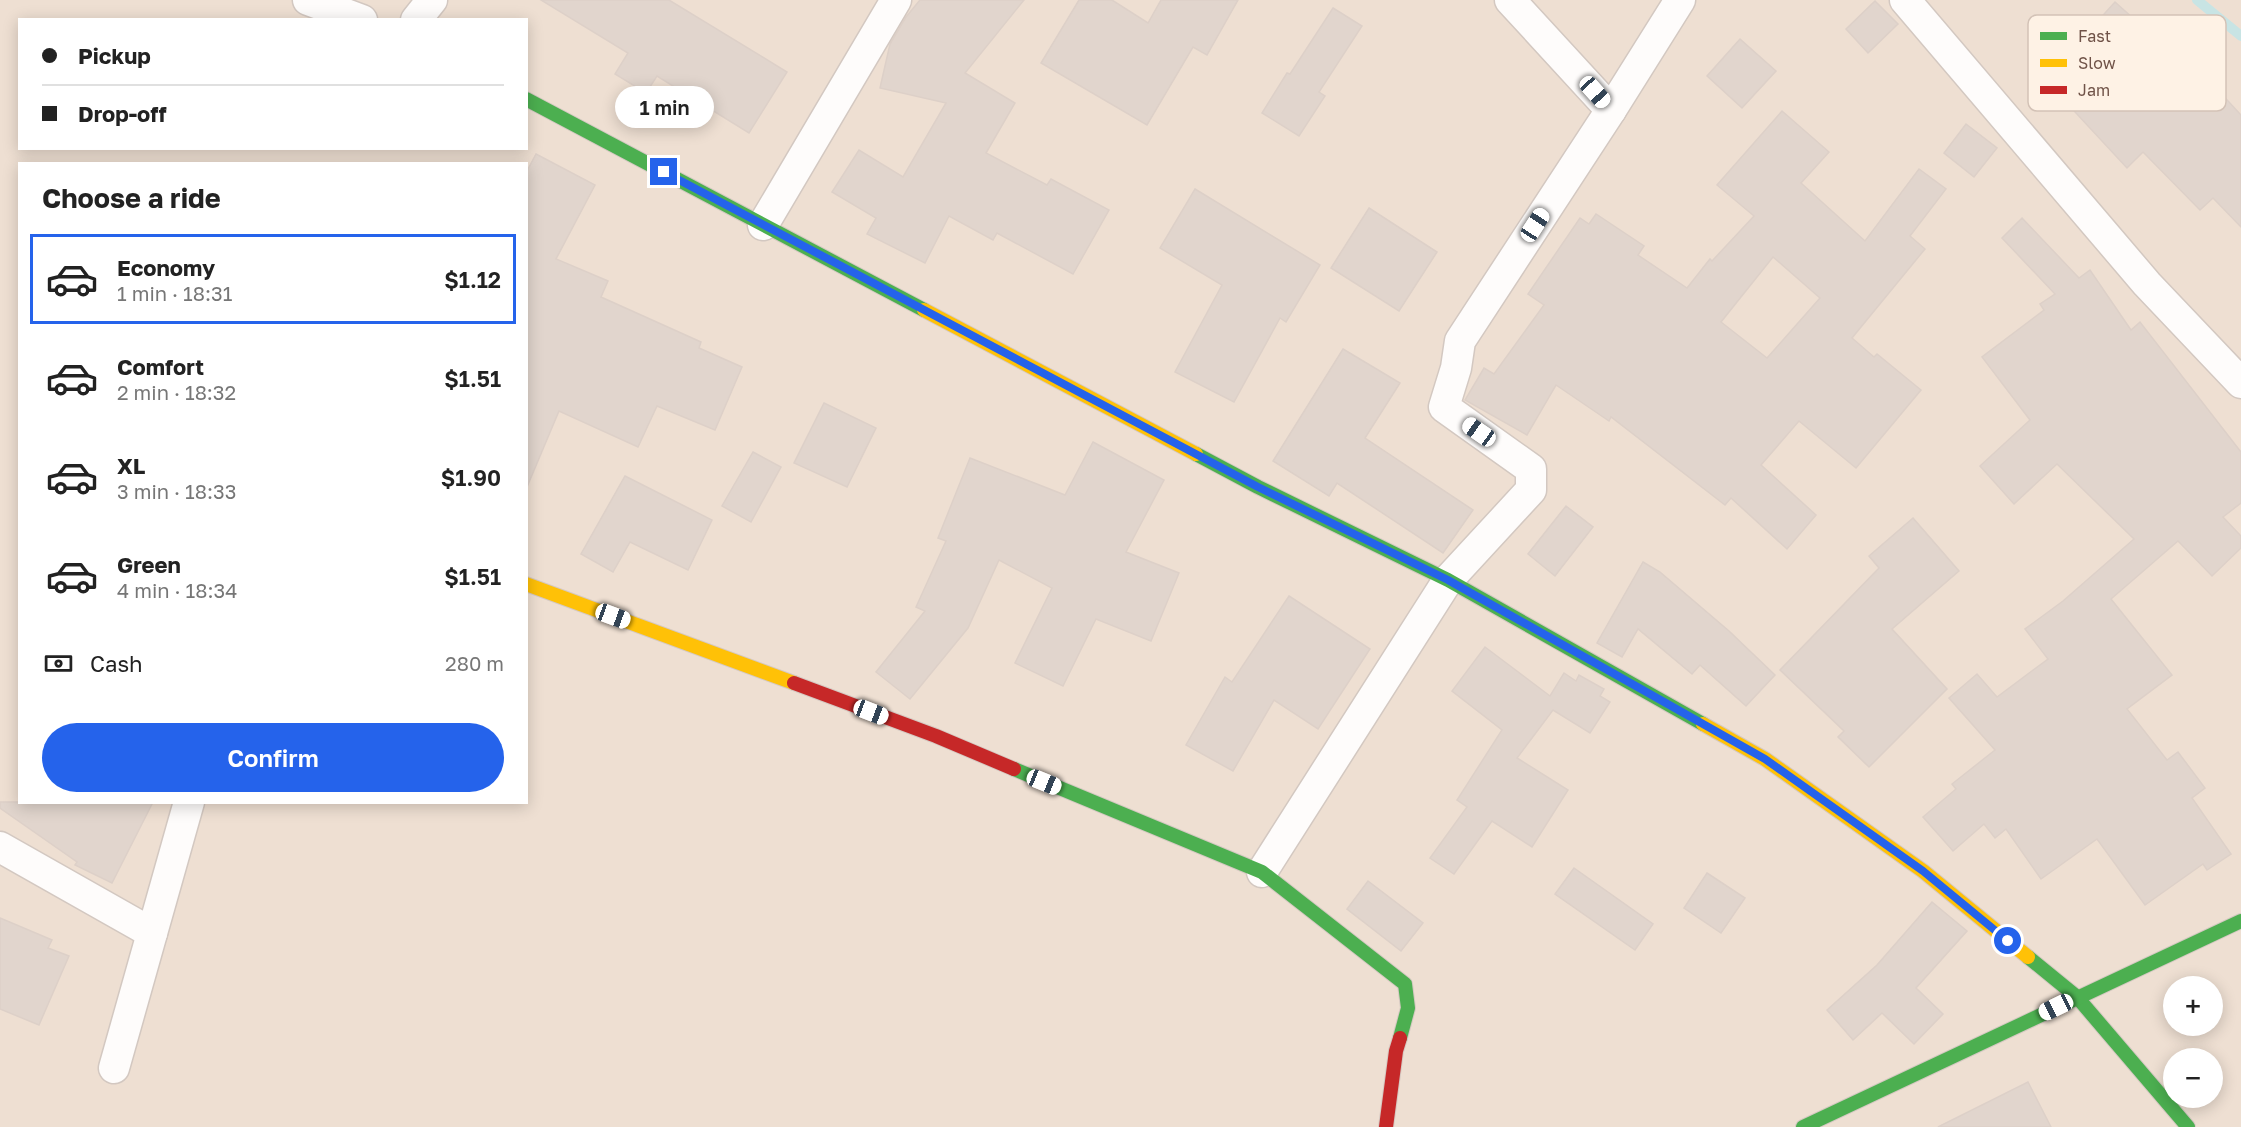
<!DOCTYPE html>
<html lang="en">
<head>
<meta charset="utf-8">
<style>
	:root { --surface:#fff; --page:#f2f2f2; --text:#222; --muted:#767676; --line:#e0e0e0; --accent:#2563eb }
	body { margin:0; font-family:"Golos Text",sans-serif; background:var(--page); color:var(--text); height:100vh; display:flex; flex-direction:column; font-size:22px; white-space:nowrap }
	* { box-sizing:border-box; margin:0 }
	p { font-size:20px; color:var(--muted) }
	.icon { flex:none; width:33px; height:33px; fill:none; stroke:currentColor; stroke-width:2; stroke-linecap:round; stroke-linejoin:round }
	.map { position:relative; flex:1; overflow:hidden }
	.sheet { position:absolute; left:18px; top:162px; width:510px; height:642px; display:flex; flex-direction:column; background:var(--surface); border-radius:0px; box-shadow:0 3px 15px #0003 }
	.sheet>* { flex:none }
	.banner { position:absolute; left:18px; top:18px; width:510px; height:132px; border-radius:0px; box-shadow:0 3px 15px #0003; display:grid; align-content:center; height:132px; padding:0 24px; background:var(--surface) }
	.buttons { position:absolute; left:2163px; top:976px; display:grid; gap:12px }
	.buttons a { display:grid; place-items:center; width:60px; height:60px; border-radius:50%; background:var(--surface); box-shadow:0 3px 15px #0003; font-size:30px }
	.end { position:absolute; width:27px; height:27px; margin:-14px; border:8px solid #2563eb; background:#fff; box-shadow:0 0 0 3px #fff }
	.from { border-radius:50% }
	.bubble { position:absolute; height:42px; border-radius:21px; background:var(--surface); box-shadow:0 3px 15px #0003; font-size:20px; font-weight:600; line-height:42px; text-align:center }
	.car { position:absolute; width:18px; height:36px; margin:-18px -9px; border-radius:8px; box-shadow:0 0 4px 2px #0007; background:linear-gradient(#fff 24%,#345 0 40%,#fff 0 76%,#345 0 86%,#fff 0) }
	.banner b { display:flex; align-items:center; gap:21px; height:57px; font-size:22px }
	.banner b+b { border-top:2px solid var(--line) }
	.banner i { width:15px; height:15px; background:var(--text) }
	ul { padding:0; list-style:none }
	li { display:flex; align-items:center; gap:18px; height:90px; margin:0 12px 9px; padding:0 12px; border:3px solid transparent; border-radius:0px }
	li div { flex:1 }
	li b { display:block; font-size:22px }
	li em { font-style:normal; font-weight:600 }
	li.selected { border-color:var(--accent) }
	li>.icon { width:54px; height:54px; stroke-width:1.5 }
	h2 { padding:0 24px; font-size:27px; line-height:72px }
	.pay { display:flex; align-items:center; gap:15px; height:66px; padding:0 24px; font-size:22px }
	.pay p { margin-inline-start:auto }
	.primary-button { display:flex; gap:12px; margin-top:auto; padding:12px 24px }
	.primary-button a { flex:1; height:69px; border-radius:36px; background:var(--accent); color:#fff; font-size:24px; font-weight:600; line-height:69px; text-align:center }
	.map>svg:first-child { display:block }
</style>
</head>
<body>
<div class="map">
<svg width="2241" height="1127" viewBox="0 0 2241 1127">
	<rect width="100%" height="100%" fill="#f5ede5"/>
	<path fill="#eedfd2" fill-rule="evenodd" d="M 0,0 L 2241,0 L 2241,1127 L 0,1127 ZM 20,20 L 526,20 L 526,148 L 20,148 ZM 20,164 L 526,164 L 526,802 L 20,802 ZM 2174,987 L 2212,987 L 2212,1026 L 2174,1026 ZM 2174,1059 L 2212,1059 L 2212,1098 L 2174,1098 Z"/>
	<g fill="none" stroke-linecap="round" stroke-linejoin="round">
		<path stroke="#c8e4e4" stroke-width="10" d="M 2197,0 L 2241,36"/>
	</g>
	<g fill="#e1d5cd" stroke="#ddd0c8" stroke-width="1.5" fill-rule="evenodd">
		<path d="M 541,0 L 669,0 L 787,72 L 749,133 L 657,76 L 646,93 L 615,74 L 628,53 Z"/>
		<path d="M 920,0 L 1024,0 L 965,73 L 1015,103 L 986,153 L 1047,185 L 1051,179 L 1109,210 L 1073,274 L 997,233 L 993,240 L 949,216 L 925,263 L 867,234 L 876,218 L 832,192 L 859,150 L 903,177 L 946,103 L 880,88 L 890,44 L 906,17 Z"/>
		<path d="M 1079,0 L 1112,0 L 1148,23 L 1161,0 L 1238,0 L 1207,55 L 1193,47 L 1147,125 L 1041,63 Z"/>
		<path d="M 1875,1 L 1898,24 L 1868,53 L 1846,29 Z"/>
		<path d="M 2115,2 L 2201,79 L 2205,76 L 2241,115 L 2241,227 L 2213,198 L 2200,210 L 2143,152 L 2127,168 L 2063,99 L 2061,101 L 2044,80 Z"/>
		<path d="M 1333,8 L 1362,26 L 1319,92 L 1325,96 L 1299,136 L 1262,113 L 1287,73 L 1290,74 Z"/>
		<path d="M 1740,39 L 1776,71 L 1742,108 L 1707,76 Z"/>
		<path d="M 1782,111 L 1829,152 L 1801,183 L 1865,241 L 1919,169 L 1946,189 L 1910,236 L 1925,249 L 1852,338 L 1874,357 L 1877,354 L 1921,390 L 1856,468 L 1799,421 L 1761,465 L 1816,515 L 1787,549 L 1731,498 L 1725,505 L 1611,417 L 1609,421 L 1556,385 L 1527,435 L 1465,400 L 1484,368 L 1494,374 L 1544,305 L 1528,294 L 1580,218 L 1589,224 L 1596,214 L 1644,246 L 1638,255 L 1687,288 L 1710,259 L 1712,261 L 1754,216 L 1717,185 ZM 1773,257 L 1820,298 L 1767,358 L 1721,322 Z"/>
		<path d="M 1966,124 L 1997,148 L 1974,177 L 1944,153 Z"/>
		<path d="M 536,154 L 595,185 L 556,259 L 608,281 L 601,297 L 701,342 L 699,348 L 742,367 L 715,430 L 657,406 L 638,447 L 559,411 L 527,487 L 526,173 Z"/>
		<path d="M 1195,189 L 1320,265 L 1286,322 L 1280,318 L 1234,402 L 1175,372 L 1222,285 L 1160,248 Z"/>
		<path d="M 1369,208 L 1437,252 L 1399,311 L 1331,268 Z"/>
		<path d="M 2022,218 L 2079,278 L 2090,270 L 2131,330 L 2140,322 L 2241,452 L 2241,503 L 2223,517 L 2241,536 L 2241,548 L 2212,576 L 2178,541 L 2111,599 L 2172,675 L 2127,709 L 2167,760 L 2178,752 L 2205,788 L 2192,798 L 2231,854 L 2207,870 L 2203,864 L 2145,905 L 2097,839 L 2041,879 L 2006,829 L 1995,838 L 1984,824 L 1953,851 L 1923,817 L 1956,789 L 1952,784 L 1995,750 L 1949,698 L 1977,674 L 1997,697 L 2048,659 L 2025,629 L 2063,601 L 2134,539 L 2057,464 L 2014,504 L 1980,466 L 2030,420 L 1982,357 L 2044,310 L 2040,304 L 2055,294 L 2002,238 Z"/>
		<path d="M 1343,349 L 1400,383 L 1365,438 L 1473,510 L 1443,553 L 1337,483 L 1329,496 L 1273,461 Z"/>
		<path d="M 824,403 L 876,428 L 847,487 L 794,463 Z"/>
		<path d="M 1093,442 L 1164,480 L 1126,552 L 1179,573 L 1151,641 L 1096,619 L 1063,686 L 1015,663 L 1052,588 L 999,560 L 968,628 L 910,699 L 876,672 L 925,611 L 916,607 L 946,541 L 938,538 L 970,458 L 1065,495 Z"/>
		<path d="M 753,452 L 781,467 L 751,522 L 722,506 Z"/>
		<path d="M 625,476 L 712,520 L 688,570 L 630,542 L 613,572 L 581,554 Z"/>
		<path d="M 1566,506 L 1593,527 L 1555,576 L 1528,554 Z"/>
		<path d="M 1913,518 L 1959,571 L 1892,629 L 1947,689 L 1869,767 L 1838,737 L 1844,731 L 1780,670 L 1879,568 L 1869,556 Z"/>
		<path d="M 1643,562 L 1660,572 L 1729,631 L 1775,675 L 1746,706 L 1700,665 L 1692,674 L 1638,629 L 1622,657 L 1597,643 Z"/>
		<path d="M 1289,596 L 1370,649 L 1318,729 L 1274,700 L 1233,771 L 1186,745 L 1225,677 L 1232,682 Z"/>
		<path d="M 1485,647 L 1550,696 L 1564,673 L 1576,681 L 1579,675 L 1604,689 L 1600,696 L 1610,702 L 1590,733 L 1553,710 L 1517,758 L 1568,790 L 1532,847 L 1492,821 L 1454,874 L 1430,858 L 1467,807 L 1457,800 L 1502,730 L 1452,691 Z"/>
		<path d="M 0,802 L 153,802 L 112,883 L 75,865 L 77,862 L 0,808 Z"/>
		<path d="M 1574,868 L 1653,924 L 1635,950 L 1555,894 Z"/>
		<path d="M 1707,873 L 1745,898 L 1721,933 L 1684,908 Z"/>
		<path d="M 1368,881 L 1423,923 L 1401,951 L 1347,909 Z"/>
		<path d="M 1932,902 L 1967,931 L 1916,988 L 1943,1014 L 1914,1044 L 1882,1013 L 1853,1040 L 1827,1010 L 1877,965 Z"/>
		<path d="M 0,918 L 52,940 L 48,948 L 69,956 L 39,1025 L 0,1009 Z"/>
		<path d="M 2028,1082 L 2051,1127 L 1938,1127 Z"/>
	</g>
	<g fill="none" stroke-linecap="round" stroke-linejoin="round">
		<g stroke="#d3c8c1" stroke-width="33">
			<g id="street">
				<path d="M 308,0 L 362,20"/>
				<path d="M 1510,0 L 1611,110"/>
				<path d="M 1905,0 L 2147,284 L 2241,383"/>
				<path d="M 416,20 L 432,0"/>
				<path d="M 763,225 L 896,0"/>
				<path d="M 0,847 L 152,933"/>
				<path d="M 1262,872 L 1448,580 L 1531,490 L 1531,469 L 1444,407 L 1456,368 L 1460,341 L 1611,110 L 1680,0"/>
				<path d="M 114,1068 L 189,802"/>
			</g>
		</g>
		<g stroke="#d5c9c2" stroke-width="16">
			<g id="fast">
				<path d="M 526,99 L 924,310"/>
				<path d="M 1196,454 L 1258,487 L 1448,580 L 1703,724"/>
				<path d="M 1014,769 L 1262,872 L 1405,984 L 1408,1008 L 1400,1038"/>
				<path d="M 2028,957 L 2077,997 L 2188,1127"/>
				<path d="M 1803,1127 L 2241,921"/>
			</g>
		</g>
		<g stroke="#d5c9c2" stroke-width="16">
			<g id="slow">
				<path d="M 924,310 L 1196,454"/>
				<path d="M 526,584 L 794,683"/>
				<path d="M 1703,724 L 1765,759 L 1923,871 L 2028,957"/>
			</g>
		</g>
		<g stroke="#d5c9c2" stroke-width="16">
			<g id="jam">
				<path d="M 794,683 L 936,736 L 1014,769"/>
				<path d="M 1386,1127 L 1396,1051 L 1400,1038"/>
			</g>
		</g>
		<use href="#street" stroke="#fefcfb" stroke-width="30"/>
		<use href="#fast" stroke="#4caf50" stroke-width="14"/>
		<use href="#slow" stroke="#ffc107" stroke-width="14"/>
		<use href="#jam" stroke="#c62828" stroke-width="14"/>
	</g>
	<g fill="none" stroke-linecap="round" stroke-linejoin="round">
		<path stroke="#2563eb" stroke-width="8" d="M 664,172 L 1258,487 L 1448,580 L 1765,759 L 1923,871 L 2008,941"/>
	</g>
	<rect x="2028" y="15" width="198" height="96" rx="9" fill="#fef2e5" stroke="#d3c2b6" stroke-width="1.5"/>
	<rect x="2040" y="32" width="27" height="8" fill="#4caf50"/>
	<rect x="2040" y="59" width="27" height="8" fill="#ffc107"/>
	<rect x="2040" y="86" width="27" height="8" fill="#c62828"/>
	<g font-size="16" fill="#705348">
		<text x="2078" y="42">Fast</text>
		<text x="2078" y="69">Slow</text>
		<text x="2078" y="96">Jam</text>
	</g>
</svg>
<div class="buttons">
<a>+</a>
<a>−</a>
</div>
<i class="end from" style="left:2008px;top:941px"></i>
<i class="end" style="left:664px;top:172px"></i>
<div class="bubble" style="left:615px;top:86px;width:99px">1 min</div>
<i class="car" style="left:1595px;top:92px;rotate:138deg"></i>
<i class="car" style="left:1535px;top:225px;rotate:33deg"></i>
<i class="car" style="left:1479px;top:432px;rotate:305deg"></i>
<i class="car" style="left:613px;top:616px;rotate:110deg"></i>
<i class="car" style="left:871px;top:712px;rotate:111deg"></i>
<i class="car" style="left:1044px;top:782px;rotate:112deg"></i>
<i class="car" style="left:2056px;top:1007px;rotate:244deg"></i>
<div class="banner">
<b><i class="from"></i>Pickup</b>
<b><i></i>Drop-off</b>
</div>
<section class="sheet">
<h2>Choose a ride</h2>
<ul>
<li class="selected"><svg class="icon" aria-label="car" viewBox="0 0 24 24"><path d="M5 17H2v-5l4-1 3-4h7l3 4 3 1v5h-3M9 17h6M6 11h13"/><circle cx="7" cy="17" r="2"/><circle cx="17" cy="17" r="2"/></svg><div><b>Economy</b><p>1 min · 18:31</p></div><em>$1.12</em></li>
<li><svg class="icon" aria-label="car" viewBox="0 0 24 24"><path d="M5 17H2v-5l4-1 3-4h7l3 4 3 1v5h-3M9 17h6M6 11h13"/><circle cx="7" cy="17" r="2"/><circle cx="17" cy="17" r="2"/></svg><div><b>Comfort</b><p>2 min · 18:32</p></div><em>$1.51</em></li>
<li><svg class="icon" aria-label="car" viewBox="0 0 24 24"><path d="M5 17H2v-5l4-1 3-4h7l3 4 3 1v5h-3M9 17h6M6 11h13"/><circle cx="7" cy="17" r="2"/><circle cx="17" cy="17" r="2"/></svg><div><b>XL</b><p>3 min · 18:33</p></div><em>$1.90</em></li>
<li><svg class="icon" aria-label="car" viewBox="0 0 24 24"><path d="M5 17H2v-5l4-1 3-4h7l3 4 3 1v5h-3M9 17h6M6 11h13"/><circle cx="7" cy="17" r="2"/><circle cx="17" cy="17" r="2"/></svg><div><b>Green</b><p>4 min · 18:34</p></div><em>$1.51</em></li>
</ul>
<div class="pay"><svg class="icon" aria-label="cash" viewBox="0 0 24 24"><path d="M3 7h18v10H3z"/><circle cx="12" cy="12" r="2"/></svg>Cash<p>280 m</p></div>
<div class="primary-button"><a>Confirm</a></div>
</section>
</div>
</body>
</html>
